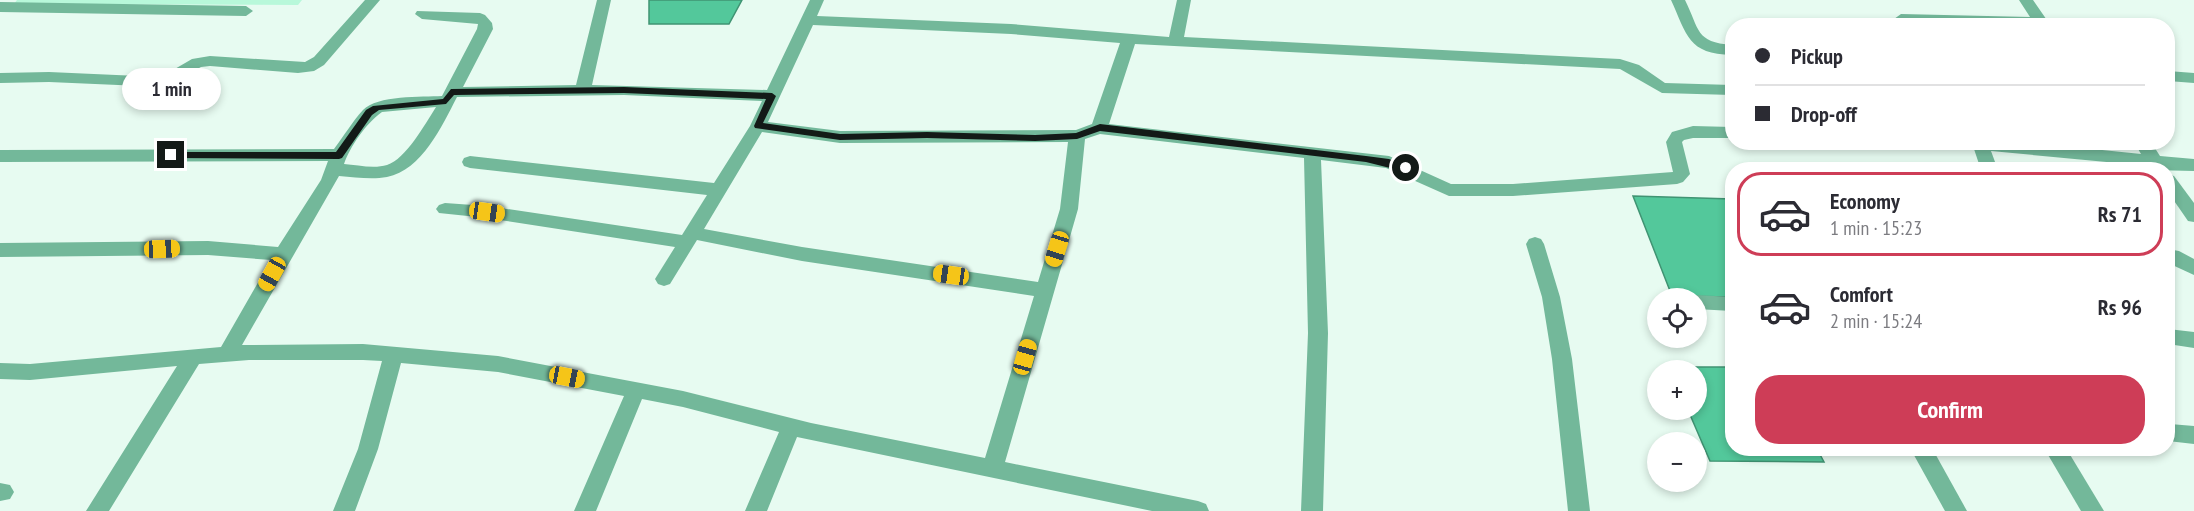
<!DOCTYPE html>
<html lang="en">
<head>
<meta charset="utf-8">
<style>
	:root { --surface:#fff; --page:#f7f7f7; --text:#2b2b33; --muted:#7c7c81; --line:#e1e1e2; --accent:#ce3d57 }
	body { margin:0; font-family:"PT Sans Narrow",sans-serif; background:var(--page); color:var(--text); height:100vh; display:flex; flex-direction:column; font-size:22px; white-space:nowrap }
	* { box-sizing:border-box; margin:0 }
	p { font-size:20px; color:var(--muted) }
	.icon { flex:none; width:33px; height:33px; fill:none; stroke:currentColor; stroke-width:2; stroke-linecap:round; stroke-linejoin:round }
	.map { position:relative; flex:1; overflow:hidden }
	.side { position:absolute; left:1725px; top:162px; width:450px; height:294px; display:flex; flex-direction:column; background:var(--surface); border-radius:24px; box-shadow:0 3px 9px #0003 }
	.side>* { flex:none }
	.banner { position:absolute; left:1725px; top:18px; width:450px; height:132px; border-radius:24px; box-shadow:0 3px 9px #0003; display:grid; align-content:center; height:132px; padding:0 30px; background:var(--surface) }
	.buttons { position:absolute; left:1647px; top:288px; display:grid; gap:12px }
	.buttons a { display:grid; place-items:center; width:60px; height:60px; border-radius:50%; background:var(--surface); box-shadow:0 3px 9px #0003; font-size:30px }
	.end { position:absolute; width:27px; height:27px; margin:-14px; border:8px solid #131a17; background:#fff; box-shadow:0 0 0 3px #fff }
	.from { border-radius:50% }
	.bubble { position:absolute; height:42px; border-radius:21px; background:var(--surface); box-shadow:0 3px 9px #0003; font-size:20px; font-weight:600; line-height:42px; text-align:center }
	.car { position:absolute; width:18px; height:36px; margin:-18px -9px; border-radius:8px; box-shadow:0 0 4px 2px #0007; background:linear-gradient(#f5c518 24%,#345 0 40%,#f5c518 0 76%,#345 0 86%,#f5c518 0) }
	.banner b { display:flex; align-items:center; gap:21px; height:57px; font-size:22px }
	.banner b+b { border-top:2px solid var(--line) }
	.banner i { width:15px; height:15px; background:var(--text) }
	ul { padding:10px 0 0; list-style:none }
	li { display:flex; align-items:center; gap:18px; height:84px; margin:0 12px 9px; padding:0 18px; border:3px solid transparent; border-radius:24px }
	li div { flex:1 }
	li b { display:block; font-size:22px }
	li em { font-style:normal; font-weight:600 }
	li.active { border-color:var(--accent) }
	li>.icon { width:54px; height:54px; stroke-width:1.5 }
	.button { display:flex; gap:12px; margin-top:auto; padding:12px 30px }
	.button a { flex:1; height:69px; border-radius:24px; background:var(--accent); color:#fff; font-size:24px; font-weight:600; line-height:69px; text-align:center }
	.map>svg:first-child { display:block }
</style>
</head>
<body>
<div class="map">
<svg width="2194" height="511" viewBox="0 0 2194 511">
	<rect width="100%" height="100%" fill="#e7fbf1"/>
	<path fill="#b8f8da" d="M 17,0 L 302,0 L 298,5 L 14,4 Z"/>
	<g fill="#53c89b" stroke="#409473" stroke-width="1.5">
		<path d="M 649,0 L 742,0 L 729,24 L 649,24 Z"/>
		<path d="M 1633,196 L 1732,199 L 1732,297 L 1672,296 Z"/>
		<path d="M 1670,367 L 1732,367 L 1732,448 L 1817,449 L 1824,462 L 1710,461 L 1688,410 L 1696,410 L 1696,370 L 1672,370 Z"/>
	</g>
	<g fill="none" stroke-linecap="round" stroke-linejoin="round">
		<g fill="#73b89a" fill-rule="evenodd">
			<path d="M 365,0 L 380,0 L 324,65 L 314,71 L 298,73 L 210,66 L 201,67 L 164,87 L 49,82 L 0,83 L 0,73 L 49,72 L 161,77 L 192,59 L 210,56 L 305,62 L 314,57 Z"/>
			<path d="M 597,0 L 611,0 L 592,85 L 767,90 L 810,0 L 824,0 L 817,16 L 1011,24 L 1169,37 L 1177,0 L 1191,0 L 1184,37 L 1620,59 L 1639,65 L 1665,83 L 1732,85 L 1732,95 L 1662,93 L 1620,69 L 1135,44 L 1109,124 L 1389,156 L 1451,184 L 1513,184 L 1673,172 L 1666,142 L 1672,132 L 1693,126 L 1732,127 L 1732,138 L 1693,138 L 1684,140 L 1682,142 L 1690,174 L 1683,182 L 1677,184 L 1513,196 L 1449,196 L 1386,168 L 1321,160 L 1328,333 L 1323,511 L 1301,511 L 1308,333 L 1304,158 L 1100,134 L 1085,139 L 1078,209 L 1005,462 L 1198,501 L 1206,504 L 1209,511 L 1152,511 L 797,437 L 767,511 L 745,511 L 779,432 L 683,407 L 642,399 L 596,511 L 574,511 L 624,396 L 498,372 L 401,363 L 378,449 L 355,511 L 333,511 L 358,449 L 382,361 L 363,360 L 249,360 L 199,364 L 109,511 L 86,511 L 177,366 L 30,380 L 0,379 L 0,363 L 30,364 L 221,347 L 271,260 L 208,255 L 0,257 L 0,243 L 208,241 L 278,247 L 321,180 L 328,161 L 0,162 L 0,150 L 334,149 C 344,136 352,122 363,110 C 377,95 422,97 442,96 L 477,29 L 478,24 L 422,19 L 415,14 L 417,11 L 480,13 L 485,15 L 492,23 L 493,29 L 463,87 L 576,85 ZM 813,25 L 1011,34 L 1120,43 L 1092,124 L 1076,130 L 840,131 L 768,122 ZM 624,95 L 762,101 L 750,126 L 714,183 L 470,156 L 464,158 L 462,162 L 464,166 L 470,168 L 707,195 L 682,235 L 487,206 L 445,203 L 439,205 L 436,209 L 439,213 L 487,218 L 675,247 L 655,279 L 658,284 L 664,286 L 670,284 L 697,240 L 802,261 L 1034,296 L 985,458 L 811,423 L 683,391 L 498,356 L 363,344 L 242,345 L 339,176 C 355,177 371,180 387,177 C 422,170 442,126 457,97 ZM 436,107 C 425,124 406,159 387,165 C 374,169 357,165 344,164 C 350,147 366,123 382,112 ZM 762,132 L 840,143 L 1068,142 L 1060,209 L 1038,282 L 802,247 L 704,229 Z"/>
			<path d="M 1671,0 L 1685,0 C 1700,30 1695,42 1732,45 L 1732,55 C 1688,54 1687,35 1671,0 Z"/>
			<path d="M 2019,0 L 2033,0 L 2051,26 L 1901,24 L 1894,19 L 1901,14 L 2030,17 Z"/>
			<path d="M 0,2 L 246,6 L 253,11 L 246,16 L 0,12 Z"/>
			<path d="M 2168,71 L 2194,73 L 2194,83 L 2168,81 Z"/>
			<path d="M 1955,142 L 2026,142 L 2141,154 L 2134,142 L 2151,142 L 2160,156 L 2194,159 L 2194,171 L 2151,170 L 2149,166 L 1991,151 L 1998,170 L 1981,170 L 1974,149 L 1957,146 Z"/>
			<path d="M 2168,174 L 2174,176 L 2194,203 L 2194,222 L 2188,221 L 2168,192 Z"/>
			<path d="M 1535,237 L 1541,239 L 1544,244 L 1560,297 L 1572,359 L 1590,511 L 1568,511 L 1552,359 L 1542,297 L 1526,244 L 1529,239 Z"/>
			<path d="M 2168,249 L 2179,251 L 2194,259 L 2194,275 L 2168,263 Z"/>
			<path d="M 1696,295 L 1732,297 L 1732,311 L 1696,309 L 1696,298 L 1689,298 Z"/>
			<path d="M 2168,329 L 2194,332 L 2194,348 L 2168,344 Z"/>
			<path d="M 2170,424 L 2194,426 L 2194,444 L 2168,441 L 2168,425 Z"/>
			<path d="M 1910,448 L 1932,448 L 1967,511 L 1945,511 Z"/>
			<path d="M 2044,448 L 2066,448 L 2104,511 L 2081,511 Z"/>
			<path d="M 0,483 L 10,485 L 14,492 L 10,499 L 0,501 Z"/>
		</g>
	</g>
	<path fill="#131a17" d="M 624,87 L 772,93 L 776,96 L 763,123 L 840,134 L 927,132 L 1035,135 L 1076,133 L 1100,124 L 1366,156 L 1389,159 L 1410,168 L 1406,172 L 1366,162 L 1100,131 L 1077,139 L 1035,141 L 927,138 L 840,140 L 755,128 L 754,126 L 766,99 L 624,93 L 454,95 L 446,104 L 379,110 L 372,115 L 342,158 L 339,159 L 171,158 L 167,155 L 171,152 L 336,152 L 366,110 L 373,106 L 443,99 L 451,89 Z"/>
</svg>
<div class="buttons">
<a><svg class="icon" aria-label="locate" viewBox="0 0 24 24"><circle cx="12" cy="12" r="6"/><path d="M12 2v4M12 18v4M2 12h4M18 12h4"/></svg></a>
<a>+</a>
<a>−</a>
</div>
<i class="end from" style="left:1406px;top:168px"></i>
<i class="end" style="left:171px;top:155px"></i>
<div class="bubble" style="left:122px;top:68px;width:99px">1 min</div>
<i class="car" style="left:487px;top:212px;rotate:98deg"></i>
<i class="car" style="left:162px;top:249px;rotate:88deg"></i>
<i class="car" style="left:1057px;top:249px;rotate:197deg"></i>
<i class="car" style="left:272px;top:274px;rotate:209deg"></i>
<i class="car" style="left:951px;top:275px;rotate:278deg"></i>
<i class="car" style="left:1025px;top:357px;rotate:16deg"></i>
<i class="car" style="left:567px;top:377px;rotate:101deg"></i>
<div class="banner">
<b><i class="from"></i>Pickup</b>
<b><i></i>Drop-off</b>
</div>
<section class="side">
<ul>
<li class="active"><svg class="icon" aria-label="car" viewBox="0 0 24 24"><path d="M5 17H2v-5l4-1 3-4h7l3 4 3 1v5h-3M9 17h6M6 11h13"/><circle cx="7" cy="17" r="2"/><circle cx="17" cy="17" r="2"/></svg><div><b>Economy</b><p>1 min · 15:23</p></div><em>Rs 71</em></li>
<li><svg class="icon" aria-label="car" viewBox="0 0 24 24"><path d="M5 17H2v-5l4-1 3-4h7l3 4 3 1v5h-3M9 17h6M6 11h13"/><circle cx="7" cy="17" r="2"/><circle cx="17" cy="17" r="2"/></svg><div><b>Comfort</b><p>2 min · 15:24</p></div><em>Rs 96</em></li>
</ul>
<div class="button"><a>Confirm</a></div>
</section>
</div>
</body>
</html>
